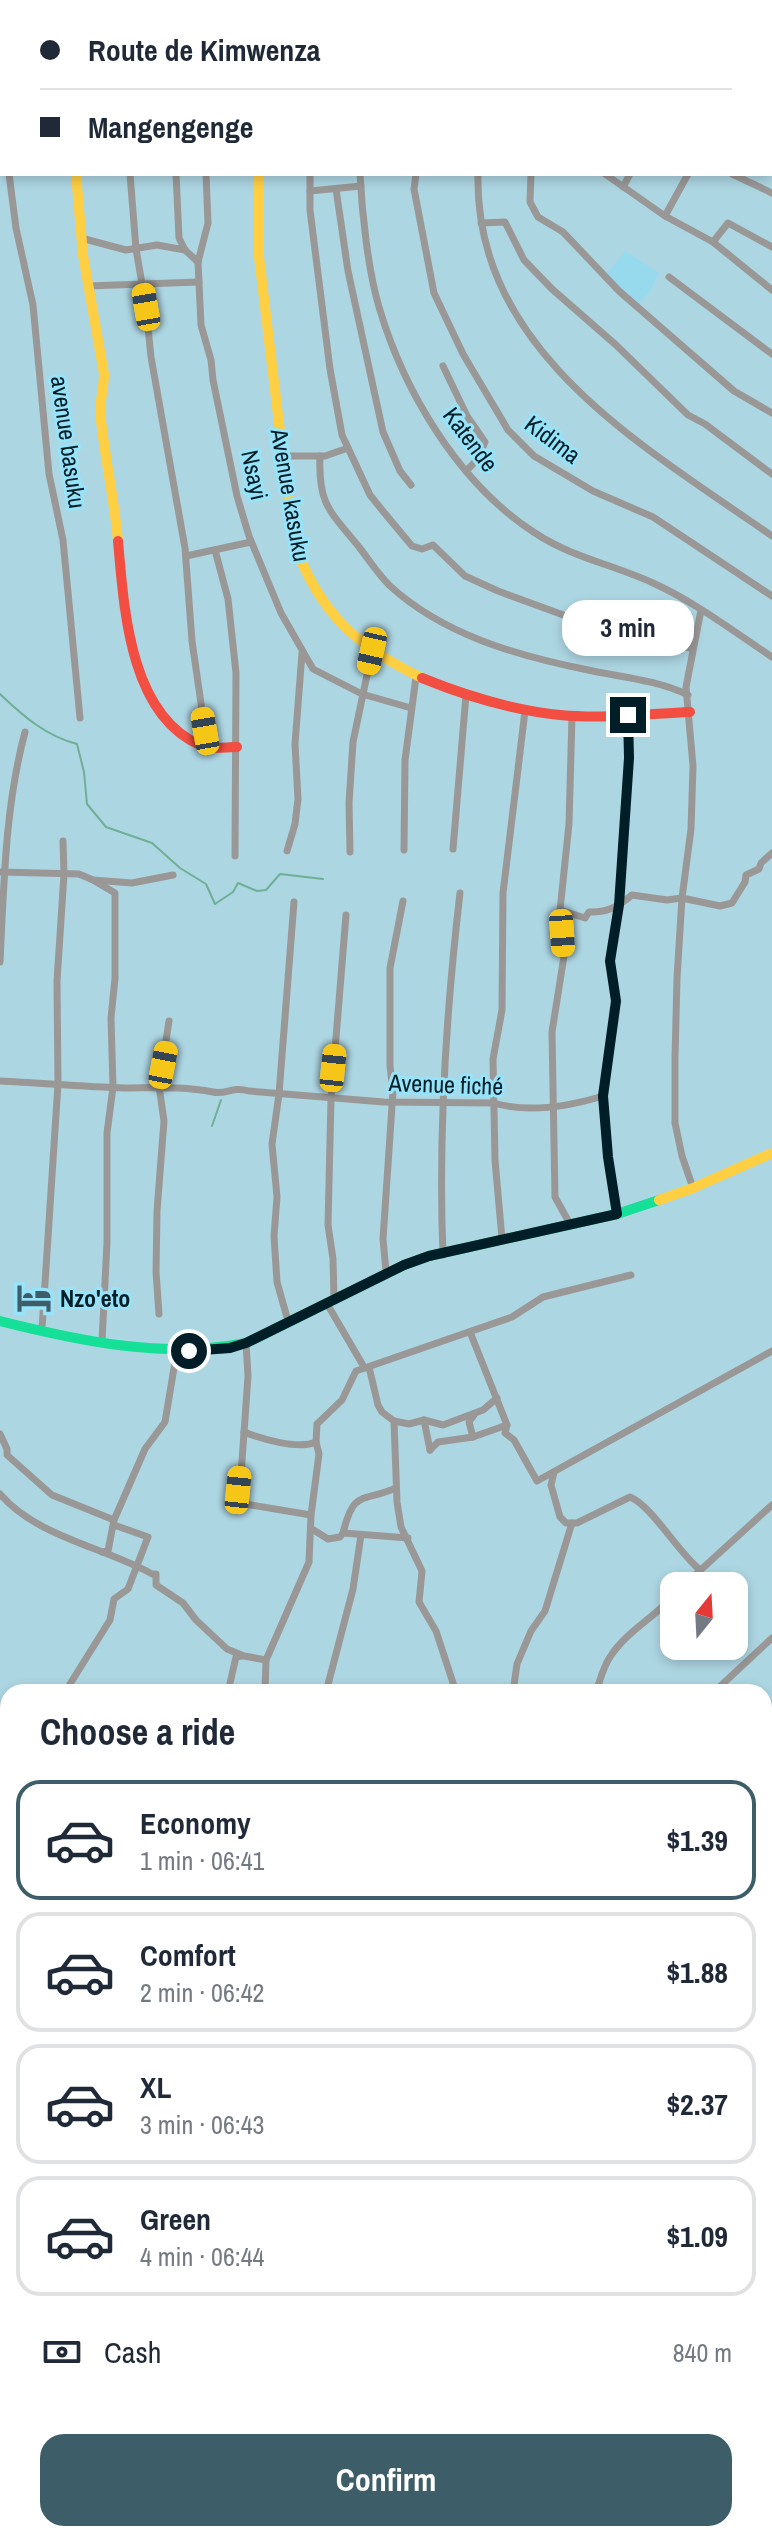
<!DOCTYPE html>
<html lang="en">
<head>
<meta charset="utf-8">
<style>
	:root { --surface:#fff; --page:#f2f2f3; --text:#1f2937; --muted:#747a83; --line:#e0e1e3; --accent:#3d5e69 }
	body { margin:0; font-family:"Archivo Narrow",sans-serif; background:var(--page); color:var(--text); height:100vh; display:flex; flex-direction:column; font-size:30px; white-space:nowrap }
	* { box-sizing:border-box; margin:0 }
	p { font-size:26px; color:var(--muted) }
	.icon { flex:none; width:44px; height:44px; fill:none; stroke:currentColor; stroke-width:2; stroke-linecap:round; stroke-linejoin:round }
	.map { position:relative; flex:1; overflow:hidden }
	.side { position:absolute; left:0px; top:1684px; width:772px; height:858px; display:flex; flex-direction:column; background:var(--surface); border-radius:24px 24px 0 0; box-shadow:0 4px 12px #0003 }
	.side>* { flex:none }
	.top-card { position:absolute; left:0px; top:0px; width:772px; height:176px; box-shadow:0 4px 12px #0003; display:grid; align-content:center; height:176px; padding:0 40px; background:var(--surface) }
	.needle { width:52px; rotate:18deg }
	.controls { position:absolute; left:660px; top:1572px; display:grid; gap:16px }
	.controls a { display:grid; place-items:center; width:88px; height:88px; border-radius:16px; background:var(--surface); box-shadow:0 4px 12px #0003; font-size:40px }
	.end { position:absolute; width:36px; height:36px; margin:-18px; border:10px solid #001e27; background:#fff; box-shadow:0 0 0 4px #fff }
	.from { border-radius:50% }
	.bubble { position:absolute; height:56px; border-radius:24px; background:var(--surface); box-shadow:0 4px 12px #0003; font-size:26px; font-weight:700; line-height:56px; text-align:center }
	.car { position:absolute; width:24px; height:48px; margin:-24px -12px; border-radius:10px; box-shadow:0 0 6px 2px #0007; background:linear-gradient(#f5c518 24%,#345 0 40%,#f5c518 0 76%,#345 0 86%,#f5c518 0) }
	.top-card b { display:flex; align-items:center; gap:28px; height:76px; font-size:30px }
	.top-card b+b { border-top:2px solid var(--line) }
	.top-card i { width:20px; height:20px; background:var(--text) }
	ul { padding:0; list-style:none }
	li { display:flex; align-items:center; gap:24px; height:120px; margin:0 16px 12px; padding:0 24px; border:4px solid var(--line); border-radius:24px }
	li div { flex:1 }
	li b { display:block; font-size:30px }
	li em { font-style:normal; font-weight:700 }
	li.selected { border-color:var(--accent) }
	li>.icon { width:72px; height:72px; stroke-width:1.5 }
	h2 { padding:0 40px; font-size:36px; line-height:96px }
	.pay { display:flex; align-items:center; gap:20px; height:88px; padding:0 40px; font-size:30px }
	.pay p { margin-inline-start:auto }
	.cta { display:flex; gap:16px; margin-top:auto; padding:16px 40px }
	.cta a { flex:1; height:92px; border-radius:24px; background:var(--accent); color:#fff; font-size:32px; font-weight:700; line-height:92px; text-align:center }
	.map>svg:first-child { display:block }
</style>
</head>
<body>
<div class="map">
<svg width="772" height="2541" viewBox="0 0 772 2541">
	<rect width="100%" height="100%" fill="#add6e3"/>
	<path fill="#98daed" d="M 625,251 L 659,273 L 651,290 L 639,303 L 606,275 Z"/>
	<g fill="#b4c1ad">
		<path d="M 0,2202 L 8,2206 L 8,2459 L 0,2446 L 2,2256 L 0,2253 Z"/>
		<path d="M 34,2534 L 125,2534 L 129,2537 L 166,2534 L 240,2534 L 230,2541 L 33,2541 Z"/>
	</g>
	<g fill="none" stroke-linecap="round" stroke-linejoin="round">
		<g stroke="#6faf96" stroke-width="2">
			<path d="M 0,694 C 23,716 46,736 77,744 L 84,772 L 87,804 L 106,827 L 152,843 L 180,868 L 206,884 L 215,904 L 233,892 L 238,883 L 257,891 L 266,890 L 280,874 L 323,879"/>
			<path d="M 212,1126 L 221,1100"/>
			<path d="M 0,2214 L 8,2219"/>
			<path d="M 87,2534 L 94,2541"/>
		</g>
		<g stroke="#9a9897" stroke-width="7">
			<path d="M 650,0 L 653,2"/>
			<path d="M 771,0 L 772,0"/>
			<path d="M 62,2 L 63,0"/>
			<path d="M 123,2 L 124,0"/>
			<path d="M 167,2 L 167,0"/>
			<path d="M 194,2 L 195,0"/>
			<path d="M 215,2 L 215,0"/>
			<path d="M 277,2 L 277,0"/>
			<path d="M 335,2 L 335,0"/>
			<path d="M 389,2 L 389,0"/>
			<path d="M 466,2 L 466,0"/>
			<path d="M 535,2 L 536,0"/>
			<path d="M 615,2 L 616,0"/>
			<path d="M 770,32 L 772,28"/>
			<path d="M 770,71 L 772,72"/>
			<path d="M 0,96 L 2,117"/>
			<path d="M 770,141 L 772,142"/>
			<path d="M 9,174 L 16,228 L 33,305 L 49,474 L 63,540 L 80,718"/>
			<path d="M 130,174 L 136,249 L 146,307 L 151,357 L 185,548 L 192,641 L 205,731 L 203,746"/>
			<path d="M 176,174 L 179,238 L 185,250 L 198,262"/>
			<path d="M 206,174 L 208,223 L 198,262 L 201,325 L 211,360 L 213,380 L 237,496 L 249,536 L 281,613 L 313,669 L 362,694 L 411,708"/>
			<path d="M 310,174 L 310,210 L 330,369 L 342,435 L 370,495 L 382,510 L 412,546 L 422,549 L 433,545 L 465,576 L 498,591 L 618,635 L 691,648"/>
			<path d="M 360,174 C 362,213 368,270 379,307 C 404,392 459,484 535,533 C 571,557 614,565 653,583 C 695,602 733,631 772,657"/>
			<path d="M 416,174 L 414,189 L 434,293 L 463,354 L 508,430 L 534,456 L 593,491 L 653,517 L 772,596"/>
			<path d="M 478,174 C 474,352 645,447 772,536"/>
			<path d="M 531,174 L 530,202 L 538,217 L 563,232 L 619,291 L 734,391 L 772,413"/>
			<path d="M 605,174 L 665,216 L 713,242 L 772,290"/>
			<path d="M 732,174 L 772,193"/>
			<path d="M 623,187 L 630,174"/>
			<path d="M 336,189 L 348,271 L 383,432 L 400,471 L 411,485"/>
			<path d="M 310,191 L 361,186"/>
			<path d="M 665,216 L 688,174"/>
			<path d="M 481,223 L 505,222 L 524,260 L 552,289 L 616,345 L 688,415 L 705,424 L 772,474"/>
			<path d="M 81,238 L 126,250 L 157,245 L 185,250"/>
			<path d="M 713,242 L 728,223 L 772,247"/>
			<path d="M 669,277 L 772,354"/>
			<path d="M 88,286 L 199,282"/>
			<path d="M 443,366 L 467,416 L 485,442 L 477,460 L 466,471"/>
			<path d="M 282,456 L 325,456 L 348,448"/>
			<path d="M 320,456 C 318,505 330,511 359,547 C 369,560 378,574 389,585 C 443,635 518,656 588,670 C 621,677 657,680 688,695"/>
			<path d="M 215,550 L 228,599 L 236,673 L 235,856"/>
			<path d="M 186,556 L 251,542"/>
			<path d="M 453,849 L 466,695"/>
			<path d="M 404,850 L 405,760 L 416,677"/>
			<path d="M 287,851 L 295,824 L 298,799 L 295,744 L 302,653"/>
			<path d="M 350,852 L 349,803 L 353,742 L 372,651"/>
			<path d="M 0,872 L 79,874 L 93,880 L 132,883 L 173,875"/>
			<path d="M 93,880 L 115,893 L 115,978 L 111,1018 L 113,1087 L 107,1133 L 107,1243 L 102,1341"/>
			<path d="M 560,910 L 585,918 L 589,912 C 607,913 619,906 632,895 L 667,900 L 682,898 L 720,906 L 732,903 L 745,882 L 746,875 L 759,869 L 761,863 L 772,853"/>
			<path d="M 0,962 C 4,884 5,807 25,732"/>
			<path d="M 0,1081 C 42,1083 84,1087 125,1088 C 155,1088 183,1086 213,1092 C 227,1095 231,1086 249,1091 L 384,1102 L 494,1103 C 528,1113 570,1106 603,1096"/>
			<path d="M 693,1188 L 682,1156 L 675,1123 L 675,1058 L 677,978 L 682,898 L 691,829 L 693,766 L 686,687 L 701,610"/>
			<path d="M 617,1214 L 608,1157 L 603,1096 L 616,1001 L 610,961 L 619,905 L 629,758 L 628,715"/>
			<path d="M 570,1224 L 555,1197 L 552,1032 L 564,956 L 560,910 L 569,824 L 572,716"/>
			<path d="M 502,1239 L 495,1160 L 493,1059 L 502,1010 L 503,893 L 525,711"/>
			<path d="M 443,1255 C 438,1134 446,1013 460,893"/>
			<path d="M 386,1272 L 383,1239 L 393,1091 L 390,1066 L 390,968 L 403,901"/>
			<path d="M 334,1298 L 333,1259 L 328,1225 L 331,1099 L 346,915"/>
			<path d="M 326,1302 L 364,1367"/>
			<path d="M 159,1314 L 156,1272 L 157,1211 L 164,1121 L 159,1086 L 169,1021"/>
			<path d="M 288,1321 L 277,1282 L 274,1236 L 277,1197 L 272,1144 L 279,1094 L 294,902"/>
			<path d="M 42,1329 L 58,1084 L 57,981 L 64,874 L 63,841"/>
			<path d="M 470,1332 L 507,1425 L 505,1433 L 514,1440 L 537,1481 L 772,1351"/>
			<path d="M 246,1343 L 248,1376 L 239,1503 L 311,1515"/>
			<path d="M 369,1367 L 378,1405 L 382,1412 L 394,1421 L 409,1424 L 424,1420 L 443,1425 L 483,1410 L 497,1398"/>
			<path d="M 424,1420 L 430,1450"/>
			<path d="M 394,1421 L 397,1502 L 401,1527 L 422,1571 L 419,1602 L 436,1631 L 456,1692"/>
			<path d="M 244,1432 C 262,1439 298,1450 316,1442"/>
			<path d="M 0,1434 L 7,1449 L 7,1455 L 52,1495 L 114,1520"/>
			<path d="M 473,1437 L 469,1422 L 474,1415"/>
			<path d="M 430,1450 L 438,1442 L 473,1437 L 507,1425"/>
			<path d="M 554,1472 L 551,1485 L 560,1517 L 566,1523 L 577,1523 L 630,1497 C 651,1505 678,1552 699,1569"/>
			<path d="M 0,1494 C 37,1537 104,1547 152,1574 L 156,1574 L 156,1585 L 183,1603 L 196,1620 L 227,1649 L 244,1656 L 266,1660"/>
			<path d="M 312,1529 L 328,1539 L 340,1537 L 343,1533 L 408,1538"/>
			<path d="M 343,1533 C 354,1489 361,1503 396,1488"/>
			<path d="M 102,1552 L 108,1551 L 114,1520 L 145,1449 L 165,1422 L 177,1350"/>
			<path d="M 683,1586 L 772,1505"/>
			<path d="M 65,1692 L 110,1620 L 114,1599 L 128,1589 L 148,1537 L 114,1525"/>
			<path d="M 228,1692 L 236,1657 L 242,1656"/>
			<path d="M 265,1692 L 266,1660 L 309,1562 L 311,1515 L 319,1454 L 316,1442 L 317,1424 L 342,1400 L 356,1371 L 512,1317 L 543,1297 L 631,1275"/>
			<path d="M 326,1692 L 353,1589 L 361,1535"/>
			<path d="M 513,1692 L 517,1664 L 531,1631 L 545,1611 L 572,1523"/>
			<path d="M 596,1692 C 600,1681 603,1667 610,1657 C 625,1633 654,1617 674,1596"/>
			<path d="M 714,1692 L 772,1638"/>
			<path d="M 8,1743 L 8,1750"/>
			<path d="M 764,1743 L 772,1735"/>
			<path d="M 8,1789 L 1,1804 L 8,1820"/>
			<path d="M 764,1831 L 772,1823"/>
			<path d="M 0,1977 L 8,1976"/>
			<path d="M 0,2034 L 8,2056"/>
			<path d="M 764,2053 L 772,2058"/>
			<path d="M 0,2117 L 8,2126"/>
			<path d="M 764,2170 L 772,2177"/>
			<path d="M 764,2246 L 772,2250"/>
			<path d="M 764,2278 L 772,2281"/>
			<path d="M 764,2341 L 772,2340"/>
			<path d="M 764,2384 L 772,2383"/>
			<path d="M 767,2439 L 772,2466"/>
			<path d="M 562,2534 L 564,2541"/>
			<path d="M 754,2534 L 768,2541"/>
			<path d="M 279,2541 L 287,2534"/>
			<path d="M 407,2541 L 410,2534"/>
			<path d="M 436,2541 L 440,2534"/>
			<path d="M 497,2541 L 502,2534"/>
			<path d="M 668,2541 L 671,2537 L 669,2534"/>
		</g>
		<path stroke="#16e098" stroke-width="10" d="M 0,1321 C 80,1341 164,1359 246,1343 L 404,1265 L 429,1256 L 617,1214 L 659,1200"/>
		<g stroke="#ffcf43" stroke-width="10">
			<path d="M 76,174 L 83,255 L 104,374 C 104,385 100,403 100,411 C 104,454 114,497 118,541"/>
			<path d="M 259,174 L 259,257 L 293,540 C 318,611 355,646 422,678"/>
			<path d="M 659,1200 L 693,1188 L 772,1153"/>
		</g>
		<g stroke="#f24e42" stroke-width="10">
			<path d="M 118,541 C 124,607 129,714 200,745 C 211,750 225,747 237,747"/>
			<path d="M 422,678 C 466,696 512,710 560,715 C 603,719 647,714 690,712"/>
		</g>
	</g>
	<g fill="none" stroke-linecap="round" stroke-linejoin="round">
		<path stroke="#001e27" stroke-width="10" d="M 189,1351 L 230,1348 L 246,1343 L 404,1265 L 429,1256 L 617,1214 L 608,1157 L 603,1096 L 616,1001 L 610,961 L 619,905 L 629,758 L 628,715"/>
	</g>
	<defs>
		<g id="hotel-bare" transform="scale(2.76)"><path d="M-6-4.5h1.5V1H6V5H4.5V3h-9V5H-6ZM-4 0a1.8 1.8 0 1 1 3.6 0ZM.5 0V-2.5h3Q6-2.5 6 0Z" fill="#3d5e69" stroke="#97e3f9" stroke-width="2.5" paint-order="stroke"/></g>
	</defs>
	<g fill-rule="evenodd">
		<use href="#hotel-bare" x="34" y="1298"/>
	</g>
	<g text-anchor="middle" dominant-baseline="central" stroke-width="6" stroke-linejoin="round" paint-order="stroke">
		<g font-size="24" fill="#001e27" stroke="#97e3f9">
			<text transform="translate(471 439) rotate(53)">Katende</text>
			<text transform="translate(553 439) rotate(37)">Kidima</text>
			<text transform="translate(69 442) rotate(82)">avenue basuku</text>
			<text transform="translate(255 475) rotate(78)">Nsayi</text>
			<text transform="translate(291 495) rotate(80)">Avenue kasuku</text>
			<text transform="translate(446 1084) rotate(2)">Avenue fiché</text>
		</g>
		<g font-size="24" font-weight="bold" fill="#001e27" stroke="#97e3f9" text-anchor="start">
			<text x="60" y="1298">Nzo'eto</text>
		</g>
	</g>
</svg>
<div class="controls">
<a><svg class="needle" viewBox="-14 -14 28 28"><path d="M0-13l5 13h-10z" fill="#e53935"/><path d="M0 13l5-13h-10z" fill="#747a83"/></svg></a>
</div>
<i class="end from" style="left:189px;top:1351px"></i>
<i class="end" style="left:628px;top:715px"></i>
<div class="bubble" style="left:562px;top:600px;width:132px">3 min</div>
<i class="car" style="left:146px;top:307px;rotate:350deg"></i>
<i class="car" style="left:372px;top:651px;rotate:193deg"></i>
<i class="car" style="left:205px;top:731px;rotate:350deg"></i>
<i class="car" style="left:562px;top:933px;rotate:176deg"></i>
<i class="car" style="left:163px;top:1065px;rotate:11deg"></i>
<i class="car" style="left:333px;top:1068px;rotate:6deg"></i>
<i class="car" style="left:238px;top:1490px;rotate:6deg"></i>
<div class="top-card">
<b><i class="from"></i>Route de Kimwenza</b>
<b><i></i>Mangengenge</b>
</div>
<section class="side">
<h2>Choose a ride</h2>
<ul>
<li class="selected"><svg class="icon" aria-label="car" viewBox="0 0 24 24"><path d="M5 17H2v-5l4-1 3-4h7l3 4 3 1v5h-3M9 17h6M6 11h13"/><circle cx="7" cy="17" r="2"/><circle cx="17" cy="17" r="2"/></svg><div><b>Economy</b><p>1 min · 06:41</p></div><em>$1.39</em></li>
<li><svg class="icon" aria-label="car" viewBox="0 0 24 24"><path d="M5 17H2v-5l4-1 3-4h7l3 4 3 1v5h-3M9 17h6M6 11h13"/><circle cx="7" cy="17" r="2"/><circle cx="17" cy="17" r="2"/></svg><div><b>Comfort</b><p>2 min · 06:42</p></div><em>$1.88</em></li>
<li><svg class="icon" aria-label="car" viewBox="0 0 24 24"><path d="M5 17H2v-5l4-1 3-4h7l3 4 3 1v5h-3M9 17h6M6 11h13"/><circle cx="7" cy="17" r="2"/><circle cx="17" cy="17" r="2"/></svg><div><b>XL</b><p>3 min · 06:43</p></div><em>$2.37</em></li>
<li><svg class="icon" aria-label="car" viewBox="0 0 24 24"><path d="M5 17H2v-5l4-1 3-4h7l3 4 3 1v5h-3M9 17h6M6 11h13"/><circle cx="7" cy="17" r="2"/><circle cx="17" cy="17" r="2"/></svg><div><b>Green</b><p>4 min · 06:44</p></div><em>$1.09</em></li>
</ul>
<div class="pay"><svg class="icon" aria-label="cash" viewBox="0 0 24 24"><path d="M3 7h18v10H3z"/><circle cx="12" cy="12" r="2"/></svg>Cash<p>840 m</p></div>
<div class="cta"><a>Confirm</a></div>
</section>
</div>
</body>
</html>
